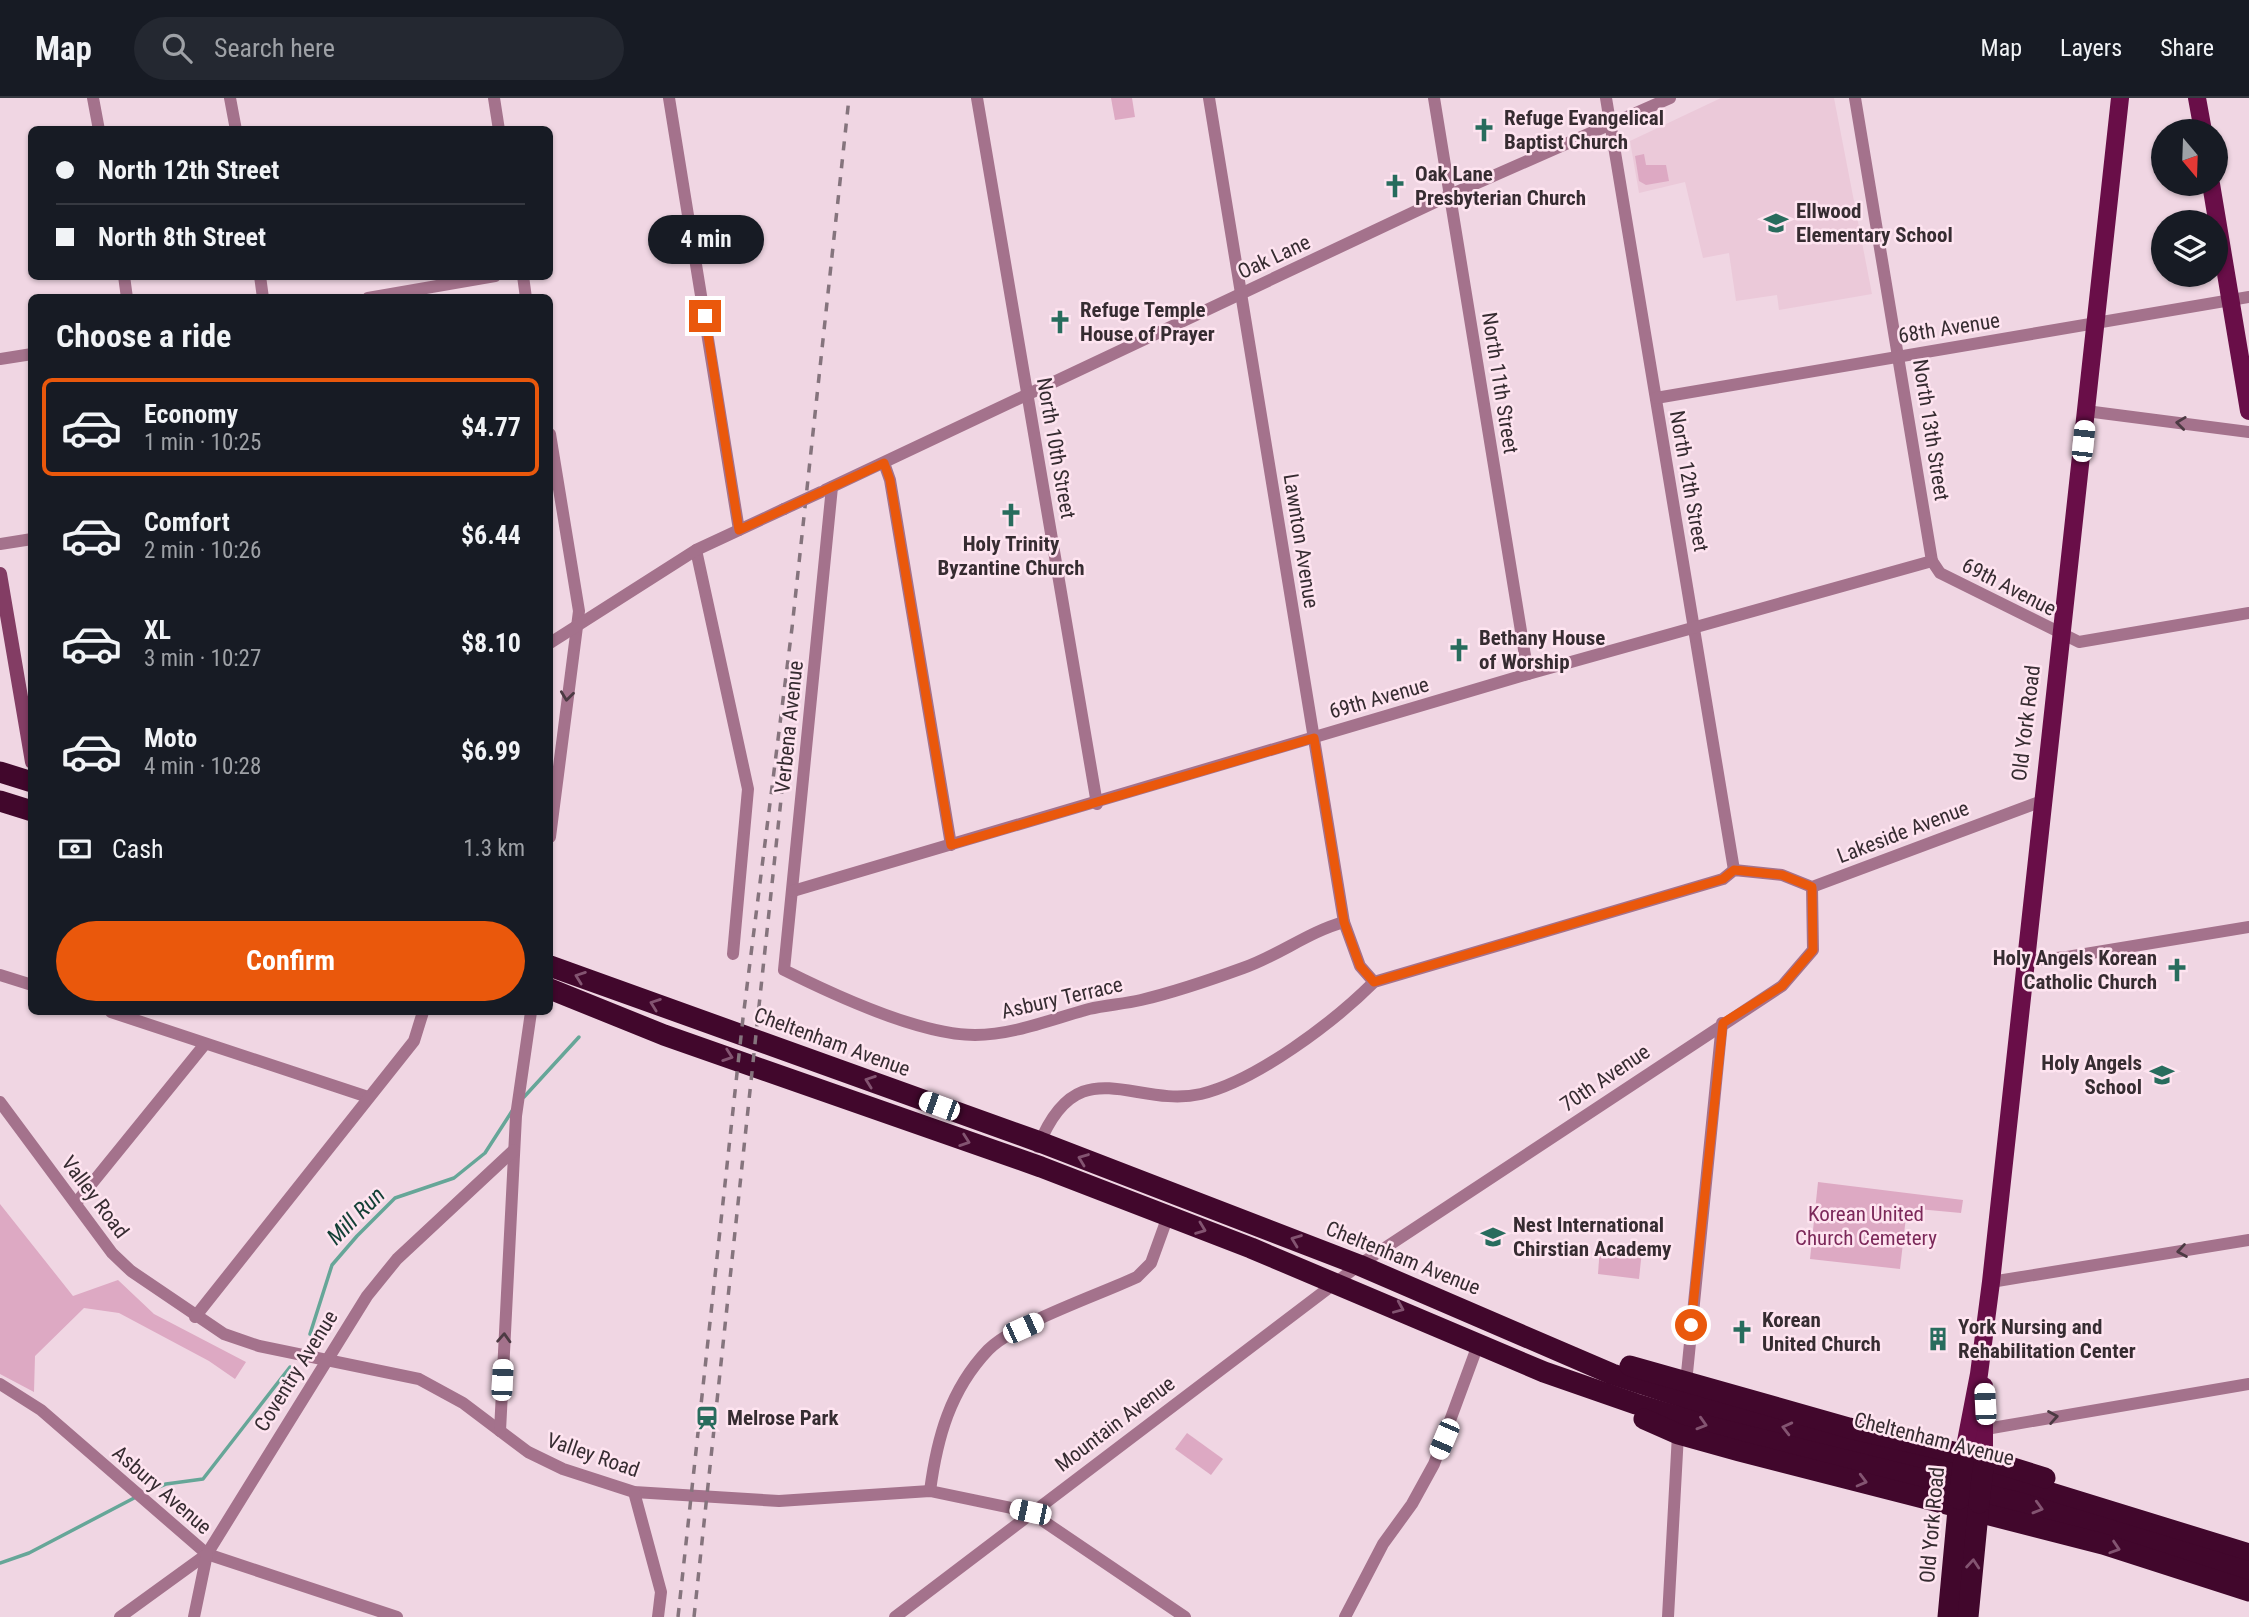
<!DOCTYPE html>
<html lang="en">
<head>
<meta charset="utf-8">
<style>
	:root { --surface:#171b24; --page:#242831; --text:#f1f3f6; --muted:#9ea1a6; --line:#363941; --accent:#ea580c }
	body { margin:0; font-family:"Roboto Condensed",sans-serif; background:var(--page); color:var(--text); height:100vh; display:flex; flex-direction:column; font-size:26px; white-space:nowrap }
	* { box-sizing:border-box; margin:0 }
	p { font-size:23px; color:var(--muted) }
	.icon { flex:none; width:38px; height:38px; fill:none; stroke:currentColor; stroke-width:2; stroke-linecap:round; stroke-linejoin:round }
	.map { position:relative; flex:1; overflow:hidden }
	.details { position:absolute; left:28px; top:196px; width:525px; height:721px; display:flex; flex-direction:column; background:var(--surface); border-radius:10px; box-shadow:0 2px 5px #0004 }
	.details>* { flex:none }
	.hud { position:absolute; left:28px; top:28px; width:525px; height:154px; border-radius:10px; box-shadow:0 2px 5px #0004; display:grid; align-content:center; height:154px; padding:0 28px; background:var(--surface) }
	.needle { width:46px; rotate:161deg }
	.controls { position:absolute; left:2151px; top:21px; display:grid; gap:14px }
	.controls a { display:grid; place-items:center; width:77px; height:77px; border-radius:50%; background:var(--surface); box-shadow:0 2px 5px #0004; font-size:35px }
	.end { position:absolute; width:32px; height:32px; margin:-16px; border:9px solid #ea580c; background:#fff; box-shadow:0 0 0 4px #fff }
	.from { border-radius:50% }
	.bubble { position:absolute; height:49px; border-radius:24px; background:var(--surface); box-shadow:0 2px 5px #0004; font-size:23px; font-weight:700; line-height:49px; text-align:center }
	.car { position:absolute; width:21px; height:42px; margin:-21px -10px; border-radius:9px; box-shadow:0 0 5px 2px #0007; background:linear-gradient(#fff 24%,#345 0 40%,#fff 0 76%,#345 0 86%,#fff 0) }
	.hud b { display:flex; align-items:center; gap:24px; height:66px; font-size:26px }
	.hud b+b { border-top:2px solid var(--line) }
	.hud i { width:18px; height:18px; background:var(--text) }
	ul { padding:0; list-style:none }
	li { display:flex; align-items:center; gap:21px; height:98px; margin:0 14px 10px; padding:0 14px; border:4px solid transparent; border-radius:10px }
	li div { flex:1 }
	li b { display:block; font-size:26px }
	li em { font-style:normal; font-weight:700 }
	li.on { border-color:var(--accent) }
	li>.icon { width:63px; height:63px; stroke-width:1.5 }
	h2 { padding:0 28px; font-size:32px; line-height:84px }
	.pay { display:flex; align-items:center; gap:18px; height:77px; padding:0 28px; font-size:26px }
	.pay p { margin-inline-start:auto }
	.action { display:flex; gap:14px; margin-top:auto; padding:14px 28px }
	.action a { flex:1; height:80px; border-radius:42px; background:var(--accent); color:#fff; font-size:28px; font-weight:700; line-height:80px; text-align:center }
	header { display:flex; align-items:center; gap:42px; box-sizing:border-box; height:98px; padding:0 35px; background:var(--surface); border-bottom:2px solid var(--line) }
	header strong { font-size:33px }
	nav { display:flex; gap:38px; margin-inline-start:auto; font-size:24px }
	.search { width:490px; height:63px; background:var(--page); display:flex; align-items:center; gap:18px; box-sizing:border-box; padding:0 24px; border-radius:38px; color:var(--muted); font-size:26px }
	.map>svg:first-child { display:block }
</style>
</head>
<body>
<header>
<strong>Map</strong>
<div class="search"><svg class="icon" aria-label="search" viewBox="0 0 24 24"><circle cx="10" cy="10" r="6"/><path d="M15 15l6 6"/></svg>Search here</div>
<nav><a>Map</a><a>Layers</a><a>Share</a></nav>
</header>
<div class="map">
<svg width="2249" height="1519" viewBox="0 0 2249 1519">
	<rect width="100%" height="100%" fill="#f0d6e3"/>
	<path fill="#ebc9d9" d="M 1721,0 L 1834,0 L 1872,196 L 1779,212 L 1777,197 L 1736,203 L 1729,155 L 1703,160 L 1685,84 L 1639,95 L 1630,43 Z"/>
	<g fill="#dda9c3">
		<path d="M 1111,0 L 1132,0 L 1135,19 L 1115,22 Z"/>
		<path d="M 1644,56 L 1646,67 L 1666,67 L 1669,83 L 1646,87 L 1639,83 L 1635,58 Z"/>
		<path d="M 1818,1084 L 1963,1102 L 1961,1115 L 1907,1110 L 1900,1171 L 1810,1161 Z"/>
		<path d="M 0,1106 L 73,1198 L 118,1182 L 154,1216 L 246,1264 L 235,1281 L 209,1263 L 119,1215 L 84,1210 L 35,1258 L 34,1294 L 0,1276 Z"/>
		<path d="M 1600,1148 L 1642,1152 L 1639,1181 L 1598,1176 Z"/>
		<path d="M 1187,1335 L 1223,1361 L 1211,1377 L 1175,1351 Z"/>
	</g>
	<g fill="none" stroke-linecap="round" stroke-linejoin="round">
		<g stroke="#66a698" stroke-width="3.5">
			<path d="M 524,999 L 579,939"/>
			<path d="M 310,1236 L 332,1167 L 357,1138 L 395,1100 L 454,1080 L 485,1055 L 514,1010"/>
			<path d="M 143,1395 L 166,1386 L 203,1381 L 290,1269"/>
			<path d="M 0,1465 L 29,1455 L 136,1399"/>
		</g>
		<g stroke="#a4728c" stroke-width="12">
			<path d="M 93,0 L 99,32"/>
			<path d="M 230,0 L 236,32"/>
			<path d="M 494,0 L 499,32"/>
			<path d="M 669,0 L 739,432"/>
			<path d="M 977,0 L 1097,706"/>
			<path d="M 1209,0 L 1344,824 L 1360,868 L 1374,884"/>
			<path d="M 1434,0 L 1528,576"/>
			<path d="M 1606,0 L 1734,772"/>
			<path d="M 1855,0 L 1932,463"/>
			<path d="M 124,178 L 127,200"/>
			<path d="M 260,178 L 263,200"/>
			<path d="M 523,178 L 526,200"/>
			<path d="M 368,200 L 495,178"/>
			<path d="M 0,261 L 32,256"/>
			<path d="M 1656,300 L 2249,199"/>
			<path d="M 2086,313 L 2249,334"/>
			<path d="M 550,336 L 579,513 L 550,739"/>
			<path d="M 884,365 L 890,382 L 951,747"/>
			<path d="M 832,389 L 784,872 C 834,897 919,937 975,937 C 1013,937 1052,921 1089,911 C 1106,907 1124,906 1141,902 C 1175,894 1210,882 1243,870 C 1278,858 1308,834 1344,824"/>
			<path d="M 825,392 L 1450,97 L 1670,0"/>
			<path d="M 0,446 L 32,441"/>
			<path d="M 696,452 L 748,691 L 733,856"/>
			<path d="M 550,545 L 696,452 L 784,411"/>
			<path d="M 793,793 L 1528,576 L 1932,463 L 1940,475 L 2079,544 L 2249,515"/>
			<path d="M 2025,863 L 2067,859 L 2249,829"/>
			<path d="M 0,877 L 32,887"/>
			<path d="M 111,914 L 368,999"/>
			<path d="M 0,1004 L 112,1155 L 131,1173 L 224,1236 L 259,1248 L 419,1281 L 463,1305 L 528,1354 L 563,1371 L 634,1394 L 779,1403 L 930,1393 L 1030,1414 L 1185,1519"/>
			<path d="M 1038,1049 C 1078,948 1133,1011 1201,996 C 1256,983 1334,924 1374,884 L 1723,781 L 1734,772 L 1782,777 L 1812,789 L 2042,703"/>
			<path d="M 76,1105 L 205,946"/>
			<path d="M 1991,1184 L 2249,1142"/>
			<path d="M 195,1219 L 414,943 L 423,914"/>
			<path d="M 1686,1285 L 1722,925"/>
			<path d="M 0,1286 L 41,1312 L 207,1456 L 397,1519"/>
			<path d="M 1986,1331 L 2249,1286"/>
			<path d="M 500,1333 L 516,1018 L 531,914"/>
			<path d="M 930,1393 C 937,1340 950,1292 988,1252 C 1013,1226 1101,1196 1137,1179 L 1151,1165 L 1168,1118"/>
			<path d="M 634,1394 L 661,1494 L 658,1519"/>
			<path d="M 120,1519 L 207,1456 L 367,1198 L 397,1161 L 514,1052"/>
			<path d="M 194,1519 L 207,1456"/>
			<path d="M 895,1519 L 1359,1167 L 1782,888 L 1813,852 L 1812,789"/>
			<path d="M 1345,1519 L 1383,1446 L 1412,1406 L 1434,1366 L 1479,1244"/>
			<path d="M 1668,1519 L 1678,1336"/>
		</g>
		<path stroke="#833d64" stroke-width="14" d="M 0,476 L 32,664"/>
		<g stroke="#690e48" stroke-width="18">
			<path d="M 2197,0 L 2203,33"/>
			<path d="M 2211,86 L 2249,313"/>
			<path d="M 1984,1288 L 1984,1361"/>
			<path d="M 1963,1359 L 1979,1276 L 1991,1184 L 2120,0"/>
		</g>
		<g stroke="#41072c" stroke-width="21">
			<path d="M 0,674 L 32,684"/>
			<path d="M 0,703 L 32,713"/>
			<path d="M 550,868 L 1040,1044 L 1359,1167 L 1612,1276 L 1749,1321 L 2048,1394 L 2249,1456"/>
			<path d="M 550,891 L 664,937 L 1041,1069 L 1251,1150 L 1544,1274 L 1636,1306 L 1711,1329 L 2024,1406 L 2249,1474"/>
			<path d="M 1630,1268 L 1849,1330 L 1984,1361 L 2045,1380"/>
			<path d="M 1644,1321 L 1678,1336 L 1739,1353 L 2103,1446 L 2249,1493"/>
			<path d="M 1948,1519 L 1959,1401"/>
			<path d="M 1968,1519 L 1979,1405"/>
		</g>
		<g stroke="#85747d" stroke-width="3.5" stroke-dasharray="9 9" stroke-linecap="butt">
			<path d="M 678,1519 L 743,920 L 792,530 L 849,0"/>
			<path d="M 694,1519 L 782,692"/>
		</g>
		<path stroke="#a4728c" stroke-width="12" d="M 784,411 L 821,394"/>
		<g stroke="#41072c" stroke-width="21">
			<path d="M 1959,1401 L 1963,1366"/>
			<path d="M 1979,1405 L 1983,1371"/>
		</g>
	</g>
	<defs><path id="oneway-chevron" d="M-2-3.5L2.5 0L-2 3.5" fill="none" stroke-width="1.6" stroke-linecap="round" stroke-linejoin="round" transform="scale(1.75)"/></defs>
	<g stroke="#4c3a43">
		<use href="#oneway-chevron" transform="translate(2181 325) rotate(-173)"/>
		<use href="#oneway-chevron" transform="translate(567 598) rotate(97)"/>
		<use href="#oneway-chevron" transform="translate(2182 1153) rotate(171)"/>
		<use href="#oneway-chevron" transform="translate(504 1240) rotate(-87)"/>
		<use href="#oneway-chevron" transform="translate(2053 1319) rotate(-10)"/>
	</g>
	<g stroke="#835471">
		<use href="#oneway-chevron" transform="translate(580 879) rotate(-160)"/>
		<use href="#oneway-chevron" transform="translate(655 906) rotate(-160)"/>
		<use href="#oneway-chevron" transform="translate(728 958) rotate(19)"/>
		<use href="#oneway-chevron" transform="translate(870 983) rotate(-160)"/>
		<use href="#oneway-chevron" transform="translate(965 1043) rotate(19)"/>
		<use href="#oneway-chevron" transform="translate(1083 1061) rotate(-159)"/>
		<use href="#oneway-chevron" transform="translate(1201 1131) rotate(21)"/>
		<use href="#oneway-chevron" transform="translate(1296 1142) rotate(-159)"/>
		<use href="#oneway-chevron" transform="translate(1399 1210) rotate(23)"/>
		<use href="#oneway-chevron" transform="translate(1702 1326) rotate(17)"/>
		<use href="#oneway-chevron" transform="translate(1787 1330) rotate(-166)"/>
		<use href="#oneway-chevron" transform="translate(1862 1383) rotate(15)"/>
		<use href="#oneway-chevron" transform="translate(2038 1410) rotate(16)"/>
		<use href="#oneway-chevron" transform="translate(2115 1450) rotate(18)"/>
		<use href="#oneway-chevron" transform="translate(1973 1466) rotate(-85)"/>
	</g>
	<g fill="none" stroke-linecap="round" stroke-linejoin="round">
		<path stroke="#ea580c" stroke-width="9" d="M 705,218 L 739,432 L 884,365 L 890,382 L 951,747 L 1314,640 L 1344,824 L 1360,868 L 1374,884 L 1723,781 L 1734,772 L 1782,777 L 1812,789 L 1813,852 L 1782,888 L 1723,925 L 1691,1227"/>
	</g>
	<defs>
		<g id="church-bare" transform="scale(1.89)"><path d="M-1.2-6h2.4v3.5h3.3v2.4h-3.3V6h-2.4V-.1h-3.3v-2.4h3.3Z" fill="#286c5d" stroke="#fee4f0" stroke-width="2.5" paint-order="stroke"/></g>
		<g id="school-bare" transform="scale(1.89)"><path d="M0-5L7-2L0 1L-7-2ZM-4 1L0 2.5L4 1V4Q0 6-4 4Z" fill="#286c5d" stroke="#fee4f0" stroke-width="2.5" paint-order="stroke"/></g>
		<g id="building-bare" transform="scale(1.89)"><path d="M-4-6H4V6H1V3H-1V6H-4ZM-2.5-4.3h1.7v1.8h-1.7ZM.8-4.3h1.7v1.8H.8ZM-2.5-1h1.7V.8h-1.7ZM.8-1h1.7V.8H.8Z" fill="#286c5d" stroke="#fee4f0" stroke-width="2.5" paint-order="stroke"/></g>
		<g id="station-bare" transform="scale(1.89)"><path d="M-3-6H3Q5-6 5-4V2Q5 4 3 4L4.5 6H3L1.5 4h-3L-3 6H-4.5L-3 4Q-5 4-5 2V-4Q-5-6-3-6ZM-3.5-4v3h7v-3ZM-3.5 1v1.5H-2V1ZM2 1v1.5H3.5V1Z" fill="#286c5d" stroke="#fee4f0" stroke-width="2.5" paint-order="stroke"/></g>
	</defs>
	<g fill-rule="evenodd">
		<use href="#church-bare" x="1484" y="32"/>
		<use href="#church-bare" x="1395" y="88"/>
		<use href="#school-bare" x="1776" y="125"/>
		<use href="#church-bare" x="1060" y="224"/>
		<use href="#church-bare" x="1011" y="417"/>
		<use href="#church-bare" x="1459" y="552"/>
		<use href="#church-bare" x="2177" y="872"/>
		<use href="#school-bare" x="2162" y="977"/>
		<use href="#school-bare" x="1493" y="1139"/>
		<use href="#church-bare" x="1742" y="1234"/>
		<use href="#building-bare" x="1938" y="1241"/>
		<use href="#station-bare" x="707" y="1320"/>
	</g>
	<g text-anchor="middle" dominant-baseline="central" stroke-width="5" stroke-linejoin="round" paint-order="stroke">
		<g font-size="21" font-weight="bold" fill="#362c31" stroke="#fee4f0" text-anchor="start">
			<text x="1504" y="20">Refuge Evangelical<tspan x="1504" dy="24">Baptist Church</tspan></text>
			<text x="1415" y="76">Oak Lane<tspan x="1415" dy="24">Presbyterian Church</tspan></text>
			<text x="1796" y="113">Ellwood<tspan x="1796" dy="24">Elementary School</tspan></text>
			<text x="1080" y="212">Refuge Temple<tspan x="1080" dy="24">House of Prayer</tspan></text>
			<text x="1011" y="446" text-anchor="middle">Holy Trinity<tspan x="1011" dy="24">Byzantine Church</tspan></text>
			<text x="1479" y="540">Bethany House<tspan x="1479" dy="24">of Worship</tspan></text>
			<text x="2157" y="860" text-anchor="end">Holy Angels Korean<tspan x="2157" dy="24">Catholic Church</tspan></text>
			<text x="2142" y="965" text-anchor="end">Holy Angels<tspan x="2142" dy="24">School</tspan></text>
			<text x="1513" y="1127">Nest International<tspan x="1513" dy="24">Chirstian Academy</tspan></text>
			<text x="1762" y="1222">Korean<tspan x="1762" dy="24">United Church</tspan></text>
			<text x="1958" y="1229">York Nursing and<tspan x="1958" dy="24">Rehabilitation Center</tspan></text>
			<text x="727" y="1320">Melrose Park</text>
		</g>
		<g font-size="21" fill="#362c31" stroke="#fee4f0">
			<text transform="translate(1274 159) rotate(-25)">Oak Lane</text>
			<text transform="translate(1949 230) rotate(-9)">68th Avenue</text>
			<text transform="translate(1500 285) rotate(81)">North 11th Street</text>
			<text transform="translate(1931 332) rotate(81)">North 13th Street</text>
			<text transform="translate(1056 350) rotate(80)">North 10th Street</text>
			<text transform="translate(1689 383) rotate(80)">North 12th Street</text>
			<text transform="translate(1301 443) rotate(81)">Lawnton Avenue</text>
			<text transform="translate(2009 489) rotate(27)">69th Avenue</text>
			<text transform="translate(1379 600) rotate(-16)">69th Avenue</text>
			<text transform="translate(2026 625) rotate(-83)">Old York Road</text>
			<text transform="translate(789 629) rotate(-84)">Verbena Avenue</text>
			<text transform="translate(1903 734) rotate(-21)">Lakeside Avenue</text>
			<text transform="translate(1062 900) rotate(-13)">Asbury Terrace</text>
			<text transform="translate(832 944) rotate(20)">Cheltenham Avenue</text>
			<text transform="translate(1605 980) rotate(-34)">70th Avenue</text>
			<text transform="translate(95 1099) rotate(53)">Valley Road</text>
			<text transform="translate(1403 1160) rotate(22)">Cheltenham Avenue</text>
			<text transform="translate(296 1273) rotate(-58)">Coventry Avenue</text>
			<text transform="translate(1115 1326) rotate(-37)">Mountain Avenue</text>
			<text transform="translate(1934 1341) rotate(14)">Cheltenham Avenue</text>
			<text transform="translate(593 1357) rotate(19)">Valley Road</text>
			<text transform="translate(162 1392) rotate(41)">Asbury Avenue</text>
			<text transform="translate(1932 1427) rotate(-85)">Old York Road</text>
		</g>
		<g font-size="21" fill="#7c295a" stroke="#fee4f0">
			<text x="1866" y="1116">Korean United<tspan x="1866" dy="24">Church Cemetery</tspan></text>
		</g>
		<g font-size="23" font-style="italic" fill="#123f35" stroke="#fee4f0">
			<text transform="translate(356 1118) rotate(-45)">Mill Run</text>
		</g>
	</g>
</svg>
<div class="controls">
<a><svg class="needle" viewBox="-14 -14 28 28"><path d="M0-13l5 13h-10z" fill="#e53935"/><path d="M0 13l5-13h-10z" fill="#9ea1a6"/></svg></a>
<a><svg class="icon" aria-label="layers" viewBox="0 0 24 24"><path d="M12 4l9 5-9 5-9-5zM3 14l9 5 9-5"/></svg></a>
</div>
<i class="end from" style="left:1691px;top:1227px"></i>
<i class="end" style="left:705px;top:218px"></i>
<div class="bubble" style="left:648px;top:117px;width:116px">4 min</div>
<i class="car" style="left:2083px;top:343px;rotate:6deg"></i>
<i class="car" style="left:939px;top:1008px;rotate:290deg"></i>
<i class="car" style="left:1023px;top:1230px;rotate:66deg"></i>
<i class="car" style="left:502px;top:1282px;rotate:3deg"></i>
<i class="car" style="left:1985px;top:1306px;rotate:357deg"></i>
<i class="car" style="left:1444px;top:1341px;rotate:203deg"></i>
<i class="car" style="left:1030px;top:1414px;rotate:282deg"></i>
<div class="hud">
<b><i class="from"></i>North 12th Street</b>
<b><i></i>North 8th Street</b>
</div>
<section class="details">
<h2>Choose a ride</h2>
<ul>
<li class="on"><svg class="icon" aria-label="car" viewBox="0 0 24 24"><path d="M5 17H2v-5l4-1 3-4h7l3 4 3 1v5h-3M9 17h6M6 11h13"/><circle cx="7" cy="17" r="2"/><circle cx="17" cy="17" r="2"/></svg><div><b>Economy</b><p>1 min · 10:25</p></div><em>$4.77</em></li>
<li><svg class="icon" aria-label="car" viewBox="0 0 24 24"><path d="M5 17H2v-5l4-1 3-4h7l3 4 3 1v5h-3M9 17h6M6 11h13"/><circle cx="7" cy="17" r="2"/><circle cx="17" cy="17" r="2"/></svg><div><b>Comfort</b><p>2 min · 10:26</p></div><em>$6.44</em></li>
<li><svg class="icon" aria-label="car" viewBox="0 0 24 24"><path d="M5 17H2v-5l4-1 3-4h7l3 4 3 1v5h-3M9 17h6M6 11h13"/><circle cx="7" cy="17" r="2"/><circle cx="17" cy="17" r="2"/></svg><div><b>XL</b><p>3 min · 10:27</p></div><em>$8.10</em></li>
<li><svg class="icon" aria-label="car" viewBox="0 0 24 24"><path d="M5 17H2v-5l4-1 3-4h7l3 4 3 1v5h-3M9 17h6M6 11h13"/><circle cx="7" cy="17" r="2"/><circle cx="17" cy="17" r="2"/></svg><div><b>Moto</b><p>4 min · 10:28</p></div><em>$6.99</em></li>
</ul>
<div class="pay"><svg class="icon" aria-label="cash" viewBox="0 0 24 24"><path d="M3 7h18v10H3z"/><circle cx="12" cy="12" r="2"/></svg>Cash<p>1.3 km</p></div>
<div class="action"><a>Confirm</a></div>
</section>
</div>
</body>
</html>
